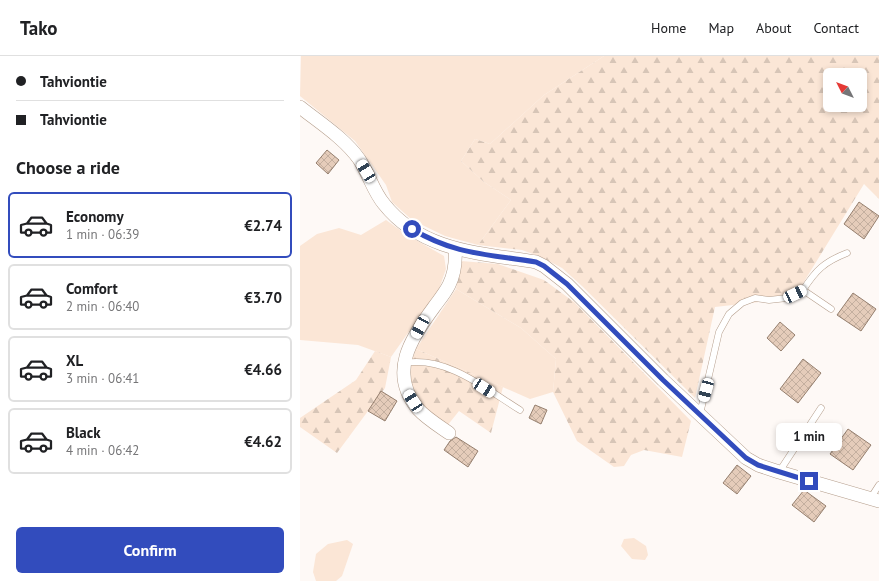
<!DOCTYPE html>
<html lang="en">
<head>
<meta charset="utf-8">
<style>
	:root { --surface:#fff; --page:#f2f2f2; --text:#202124; --muted:#757577; --line:#e0e0e0; --accent:#324cbd }
	body { margin:0; font-family:"PT Sans",sans-serif; background:var(--page); color:var(--text); height:100vh; display:flex; flex-direction:column; font-size:15px; white-space:nowrap }
	* { box-sizing:border-box; margin:0 }
	p { font-size:13px; color:var(--muted) }
	.icon { flex:none; width:22px; height:22px; fill:none; stroke:currentColor; stroke-width:2; stroke-linecap:round; stroke-linejoin:round }
	.map { position:relative; flex:1; overflow:hidden }
	.drawer { display:flex; flex-direction:column; background:var(--surface); width:300px }
	.drawer>* { flex:none }
	.guide { display:grid; align-content:center; height:88px; padding:0 16px; background:var(--surface) }
	.needle { width:26px; rotate:312deg }
	.buttons { position:absolute; left:523px; top:12px; display:grid; gap:8px }
	.buttons a { display:grid; place-items:center; width:44px; height:44px; border-radius:6px; background:var(--surface); box-shadow:0 2px 6px #0003; font-size:20px }
	.end { position:absolute; width:18px; height:18px; margin:-9px; border:5px solid #324cbd; background:#fff; box-shadow:0 0 0 2px #fff }
	.from { border-radius:50% }
	.bubble { position:absolute; height:28px; border-radius:6px; background:var(--surface); box-shadow:0 2px 6px #0003; font-size:13px; font-weight:700; line-height:28px; text-align:center }
	.car { position:absolute; width:12px; height:24px; margin:-12px -6px; border-radius:5px; box-shadow:0 0 3px 1px #0007; background:linear-gradient(#fff 24%,#345 0 40%,#fff 0 76%,#345 0 86%,#fff 0) }
	.guide b { display:flex; align-items:center; gap:14px; height:38px; font-size:15px }
	.guide b+b { border-top:1px solid var(--line) }
	.guide i { width:10px; height:10px; background:var(--text) }
	ul { padding:0; list-style:none }
	li { display:flex; align-items:center; gap:12px; height:66px; margin:0 8px 6px; padding:0 8px; border:2px solid var(--line); border-radius:6px }
	li div { flex:1 }
	li b { display:block; font-size:15px }
	li em { font-style:normal; font-weight:700 }
	li.on { border-color:var(--accent) }
	li>.icon { width:36px; height:36px; stroke-width:1.5 }
	h2 { padding:0 16px; font-size:18px; line-height:48px }
	.button { display:flex; gap:8px; margin-top:auto; padding:8px 16px }
	.button a { flex:1; height:46px; border-radius:6px; background:var(--accent); color:#fff; font-size:16px; font-weight:700; line-height:46px; text-align:center }
	header { display:flex; align-items:center; gap:24px; box-sizing:border-box; height:56px; padding:0 20px; background:var(--surface); border-bottom:1px solid var(--line) }
	header strong { font-size:19px }
	nav { display:flex; gap:22px; margin-inline-start:auto; font-size:14px }
	main { display:flex; flex:1; min-height:0 }
	.map>svg:first-child { display:block }
</style>
</head>
<body>
<header>
<strong>Tako</strong>
<nav><a>Home</a><a>Map</a><a>About</a><a>Contact</a></nav>
</header>
<main>
<section class="drawer">
<div class="guide">
<b><i class="from"></i>Tahviontie</b>
<b><i></i>Tahviontie</b>
</div>
<h2>Choose a ride</h2>
<ul>
<li class="on"><svg class="icon" aria-label="car" viewBox="0 0 24 24"><path d="M5 17H2v-5l4-1 3-4h7l3 4 3 1v5h-3M9 17h6M6 11h13"/><circle cx="7" cy="17" r="2"/><circle cx="17" cy="17" r="2"/></svg><div><b>Economy</b><p>1 min · 06:39</p></div><em>€2.74</em></li>
<li><svg class="icon" aria-label="car" viewBox="0 0 24 24"><path d="M5 17H2v-5l4-1 3-4h7l3 4 3 1v5h-3M9 17h6M6 11h13"/><circle cx="7" cy="17" r="2"/><circle cx="17" cy="17" r="2"/></svg><div><b>Comfort</b><p>2 min · 06:40</p></div><em>€3.70</em></li>
<li><svg class="icon" aria-label="car" viewBox="0 0 24 24"><path d="M5 17H2v-5l4-1 3-4h7l3 4 3 1v5h-3M9 17h6M6 11h13"/><circle cx="7" cy="17" r="2"/><circle cx="17" cy="17" r="2"/></svg><div><b>XL</b><p>3 min · 06:41</p></div><em>€4.66</em></li>
<li><svg class="icon" aria-label="car" viewBox="0 0 24 24"><path d="M5 17H2v-5l4-1 3-4h7l3 4 3 1v5h-3M9 17h6M6 11h13"/><circle cx="7" cy="17" r="2"/><circle cx="17" cy="17" r="2"/></svg><div><b>Black</b><p>4 min · 06:42</p></div><em>€4.62</em></li>
</ul>
<div class="button"><a>Confirm</a></div>
</section>
<div class="map">
<svg width="579" height="525" viewBox="0 0 579 525">
	<defs>
		<pattern id="forest-firs" width="22" height="20" patternUnits="userSpaceOnUse"><rect width="22" height="20" fill="#fbe6d6"/><path d="M5 1l3.5 6h-7zM16 11l3.5 6h-7z" fill="#d7c5b7"/></pattern>
		<pattern id="building-cross-hatch" width="8" height="8" patternUnits="userSpaceOnUse"><rect width="8" height="8" fill="#e5ccba"/><path d="M0 0l8 8M0 8l8-8" fill="none" stroke="#c4af9f"/></pattern>
	</defs>
	<rect width="100%" height="100%" fill="#fef9f6"/>
	<g fill="#fbe6d6">
		<path d="M 1,0 L 304,0 L 244,39 L 190,88 L 175,83 L 161,105 L 184,126 L 211,144 L 178,189 L 145,180 L 112,164 L 92,146 L 86,129 L 55,85 L 0,40 Z"/>
		<path d="M 86,164 L 107,179 L 144,200 L 146,213 L 139,233 L 91,301 L 58,289 L 0,284 L 0,190 L 17,178 L 39,172 L 61,179 Z"/>
		<path d="M 156,233 L 221,272 L 256,303 L 253,336 L 230,343 L 116,293 Z"/>
		<path d="M 334,482 L 346,490 L 348,499 L 345,504 L 332,503 L 321,490 L 324,483 Z"/>
		<path d="M 47,484 L 53,488 L 42,520 L 36,525 L 16,525 L 13,516 L 16,498 L 28,488 Z"/>
	</g>
	<g fill="url(#forest-firs)" fill-rule="evenodd">
		<path d="M 304,0 L 579,0 L 579,143 L 564,128 L 494,242 L 415,251 L 395,342 L 282,230 L 262,212 L 241,201 L 222,194 L 178,189 L 211,144 L 184,126 L 161,105 L 175,83 L 190,88 L 244,39 ZM 530,19 L 560,19 L 560,49 L 530,49 Z"/>
		<path d="M 161,205 L 198,208 L 244,224 L 274,246 L 391,365 L 382,401 L 344,394 L 331,399 L 324,410 L 314,411 L 277,385 L 253,336 L 256,303 L 221,272 L 156,233 Z"/>
		<path d="M 116,293 L 203,331 L 191,377 L 159,355 L 147,370 C 131,356 105,339 109,314 C 110,307 114,300 116,293 Z"/>
		<path d="M 75,295 L 91,301 L 85,332 L 37,397 L 0,371 L 0,362 L 56,324 Z"/>
	</g>
	<g fill="url(#building-cross-hatch)" stroke="#957f6e">
		<path d="M 27,94 L 39,104 L 28,118 L 16,107 Z"/>
		<path d="M 559,146 L 579,160 L 564,183 L 544,168 Z"/>
		<path d="M 553,237 L 576,253 L 561,275 L 537,259 Z"/>
		<path d="M 480,266 L 495,279 L 481,295 L 467,282 Z"/>
		<path d="M 503,303 L 521,317 L 498,347 L 480,333 Z"/>
		<path d="M 81,335 L 97,345 L 85,365 L 68,355 Z"/>
		<path d="M 235,349 L 247,354 L 241,368 L 229,362 Z"/>
		<path d="M 548,373 L 571,389 L 553,414 L 530,398 Z"/>
		<path d="M 156,381 L 178,395 L 168,411 L 144,394 L 150,385 Z"/>
		<path d="M 437,409 L 451,420 L 437,438 L 423,427 Z"/>
		<path d="M 504,434 L 526,450 L 514,466 L 492,449 Z"/>
	</g>
	<g fill="none" stroke-linecap="round" stroke-linejoin="round">
		<g stroke="#b49d8b" stroke-width="7">
			<g id="service">
				<path d="M 503,234 C 516,214 524,206 547,197"/>
				<path d="M 105,307 C 147,300 186,333 220,354"/>
				<path d="M 400,358 L 419,276 L 429,258 L 442,247 L 455,242 L 469,244 L 487,242 L 503,234 L 531,253"/>
				<path d="M 479,416 L 521,352"/>
				<path d="M 570,443 L 579,429"/>
			</g>
		</g>
		<g stroke="#b49d8b" stroke-width="14">
			<g id="minor">
				<path d="M 0,51 C 20,67 44,82 59,103 C 69,118 73,135 84,148 C 122,196 181,197 236,206 L 244,210 L 267,228 L 363,324 L 446,402 L 458,409 L 479,416 L 579,445"/>
				<path d="M 149,377 C 139,370 126,362 118,353 C 88,317 111,282 134,251 C 139,244 145,237 149,229 C 155,217 156,206 155,193"/>
			</g>
		</g>
		<use href="#service" stroke="#fff" stroke-width="6"/>
		<use href="#minor" stroke="#fff" stroke-width="13"/>
	</g>
	<g fill="none" stroke-linecap="round" stroke-linejoin="round">
		<path stroke="#324cbd" stroke-width="5" d="M 112,173 C 155,199 188,198 236,206 L 244,210 L 267,228 L 363,324 L 446,402 L 458,409 L 509,425"/>
	</g>
</svg>
<div class="buttons">
<a><svg class="needle" viewBox="-14 -14 28 28"><path d="M0-13l5 13h-10z" fill="#e53935"/><path d="M0 13l5-13h-10z" fill="#757577"/></svg></a>
</div>
<i class="end from" style="left:112px;top:173px"></i>
<i class="end" style="left:509px;top:425px"></i>
<div class="bubble" style="left:476px;top:367px;width:66px">1 min</div>
<i class="car" style="left:66px;top:115px;rotate:329deg"></i>
<i class="car" style="left:495px;top:238px;rotate:65deg"></i>
<i class="car" style="left:120px;top:271px;rotate:208deg"></i>
<i class="car" style="left:184px;top:332px;rotate:123deg"></i>
<i class="car" style="left:406px;top:334px;rotate:195deg"></i>
<i class="car" style="left:113px;top:345px;rotate:327deg"></i>
</div>
</main>
</body>
</html>
